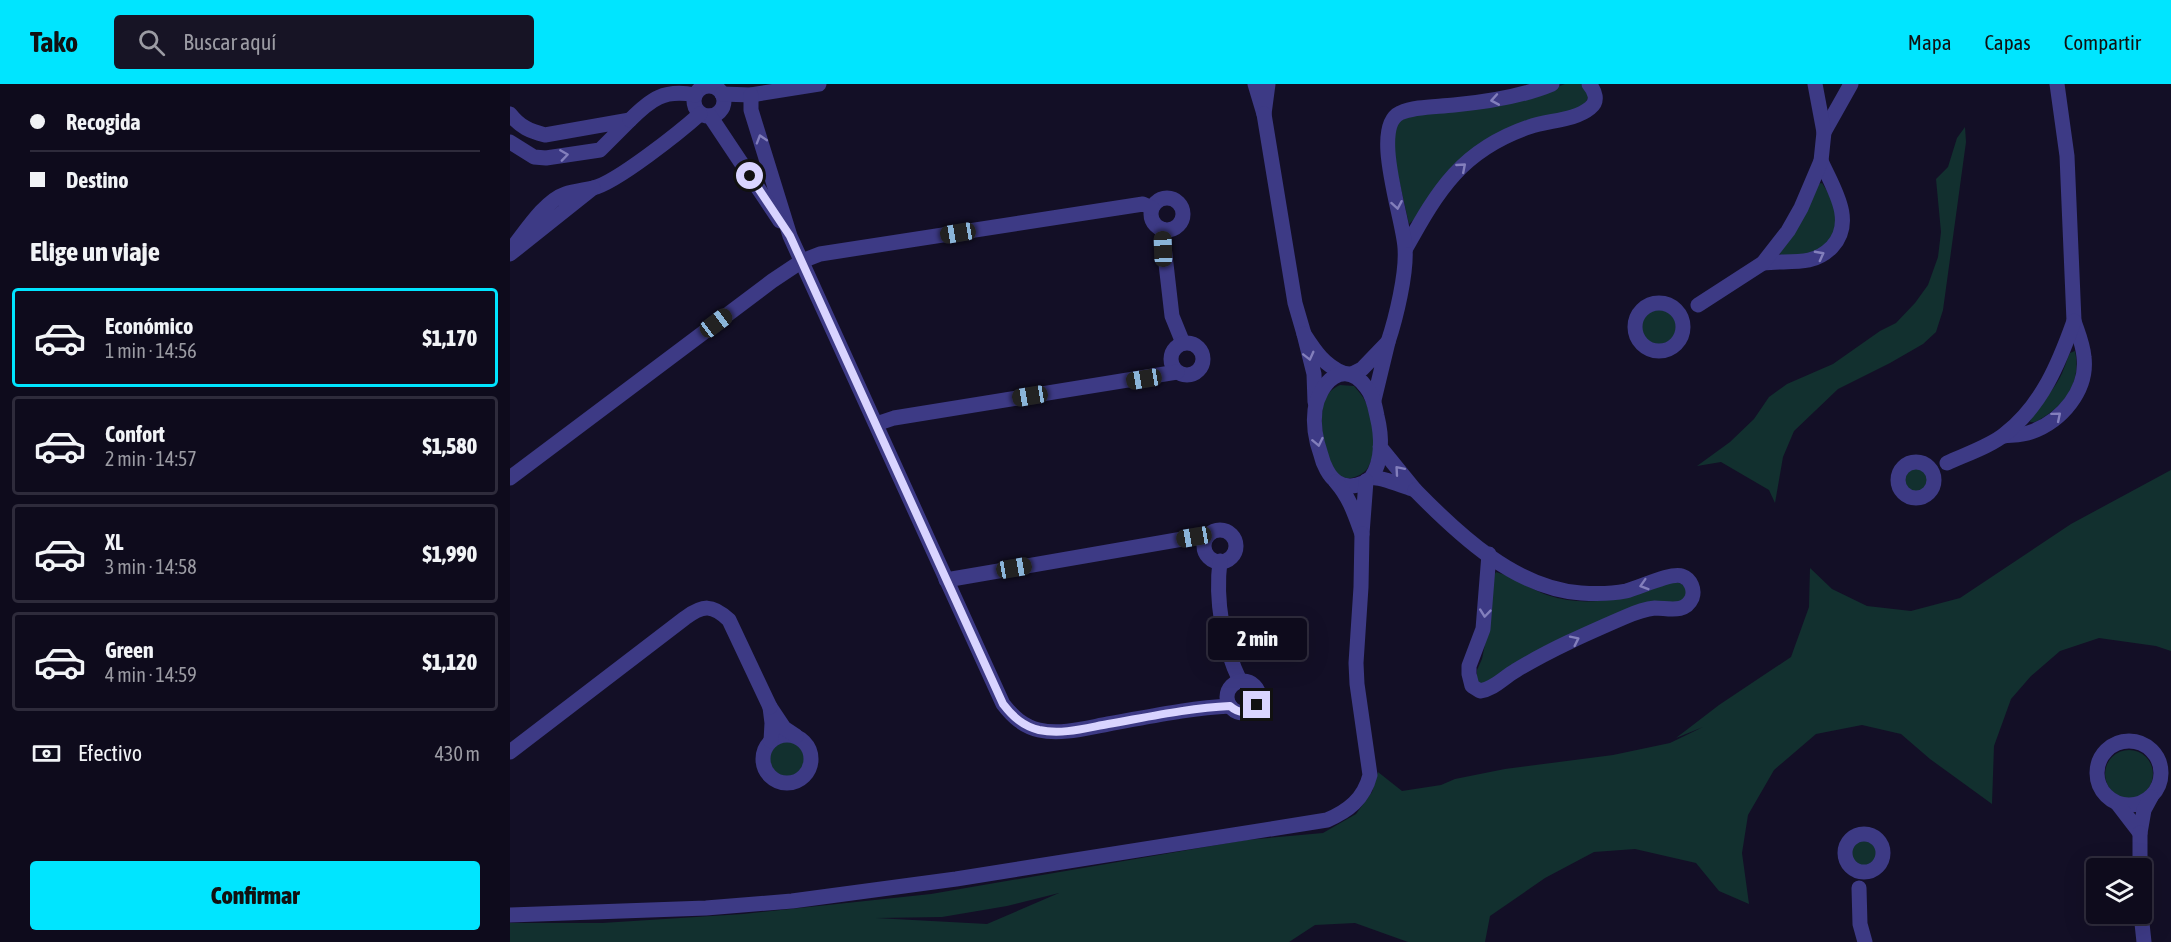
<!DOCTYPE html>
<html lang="es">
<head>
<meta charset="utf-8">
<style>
	:root { --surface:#0e0b1c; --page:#171425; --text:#f1f3f6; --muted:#9b9ba3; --line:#2e2b3b; --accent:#00e5ff }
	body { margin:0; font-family:"Asap Condensed",sans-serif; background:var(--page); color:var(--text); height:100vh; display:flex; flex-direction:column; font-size:22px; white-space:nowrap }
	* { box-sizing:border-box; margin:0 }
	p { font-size:20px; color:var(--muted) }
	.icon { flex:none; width:33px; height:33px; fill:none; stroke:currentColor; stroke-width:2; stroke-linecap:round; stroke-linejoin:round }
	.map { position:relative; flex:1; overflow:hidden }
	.sheet { display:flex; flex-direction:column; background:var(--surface); width:510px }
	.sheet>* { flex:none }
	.banner { display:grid; align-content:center; height:132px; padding:0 30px; background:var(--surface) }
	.controls { position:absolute; left:1576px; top:774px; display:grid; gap:12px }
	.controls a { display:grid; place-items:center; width:66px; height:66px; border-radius:6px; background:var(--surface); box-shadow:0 6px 24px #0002,0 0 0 2px var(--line); font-size:30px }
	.end { position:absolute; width:27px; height:27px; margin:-14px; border:8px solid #d9d4ff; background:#111; box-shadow:0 0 0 3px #111 }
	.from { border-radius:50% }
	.bubble { position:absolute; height:42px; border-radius:6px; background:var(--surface); box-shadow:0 6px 24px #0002,0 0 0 2px var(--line); font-size:20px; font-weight:800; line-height:42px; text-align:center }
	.car { position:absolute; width:18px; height:36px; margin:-18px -9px; border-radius:8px; box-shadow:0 0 4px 2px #0007; background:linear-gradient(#222 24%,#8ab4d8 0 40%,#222 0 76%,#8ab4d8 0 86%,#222 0) }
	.banner b { display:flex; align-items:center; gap:21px; height:57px; font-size:22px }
	.banner b+b { border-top:2px solid var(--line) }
	.banner i { width:15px; height:15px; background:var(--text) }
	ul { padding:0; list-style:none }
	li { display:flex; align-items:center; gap:18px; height:99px; margin:0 12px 9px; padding:0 18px; border:3px solid var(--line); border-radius:6px }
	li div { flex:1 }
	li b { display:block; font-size:22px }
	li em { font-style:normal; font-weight:800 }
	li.active { border-color:var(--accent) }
	li>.icon { width:54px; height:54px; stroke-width:1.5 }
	h2 { padding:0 30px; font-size:27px; line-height:72px }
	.pay { display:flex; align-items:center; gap:15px; height:66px; padding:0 30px; font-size:22px }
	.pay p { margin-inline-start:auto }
	.action { display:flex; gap:12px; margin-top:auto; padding:12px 30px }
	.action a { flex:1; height:69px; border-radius:6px; background:var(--accent); color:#111; font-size:24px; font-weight:800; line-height:69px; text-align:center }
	header { display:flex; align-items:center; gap:36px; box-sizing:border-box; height:84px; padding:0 30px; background:var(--accent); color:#111 }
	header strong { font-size:28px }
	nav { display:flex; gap:33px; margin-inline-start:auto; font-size:21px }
	.search { width:420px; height:54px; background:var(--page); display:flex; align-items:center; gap:15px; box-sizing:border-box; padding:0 21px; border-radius:6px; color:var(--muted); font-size:22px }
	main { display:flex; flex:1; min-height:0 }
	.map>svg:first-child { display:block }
</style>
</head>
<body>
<header>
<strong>Tako</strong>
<div class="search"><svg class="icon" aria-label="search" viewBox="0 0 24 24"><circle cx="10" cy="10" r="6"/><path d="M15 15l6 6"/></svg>Buscar aquí</div>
<nav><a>Mapa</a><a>Capas</a><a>Compartir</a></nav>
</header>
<main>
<section class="sheet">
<div class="banner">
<b><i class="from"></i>Recogida</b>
<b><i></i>Destino</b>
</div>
<h2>Elige un viaje</h2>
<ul>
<li class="active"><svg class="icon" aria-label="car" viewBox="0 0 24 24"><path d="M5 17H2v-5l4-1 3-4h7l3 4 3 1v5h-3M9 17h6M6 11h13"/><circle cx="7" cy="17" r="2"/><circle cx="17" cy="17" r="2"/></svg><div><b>Económico</b><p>1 min · 14:56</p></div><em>$1,170</em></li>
<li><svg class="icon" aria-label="car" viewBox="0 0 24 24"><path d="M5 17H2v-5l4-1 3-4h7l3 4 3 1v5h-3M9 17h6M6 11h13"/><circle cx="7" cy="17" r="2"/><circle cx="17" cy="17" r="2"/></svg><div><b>Confort</b><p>2 min · 14:57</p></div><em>$1,580</em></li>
<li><svg class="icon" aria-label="car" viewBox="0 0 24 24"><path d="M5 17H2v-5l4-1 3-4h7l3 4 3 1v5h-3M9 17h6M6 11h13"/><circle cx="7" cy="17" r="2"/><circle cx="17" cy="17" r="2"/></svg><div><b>XL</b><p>3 min · 14:58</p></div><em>$1,990</em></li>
<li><svg class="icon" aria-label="car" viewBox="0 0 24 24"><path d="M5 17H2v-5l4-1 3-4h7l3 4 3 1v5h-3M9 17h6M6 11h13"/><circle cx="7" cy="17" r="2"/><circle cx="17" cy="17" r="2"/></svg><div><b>Green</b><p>4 min · 14:59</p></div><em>$1,120</em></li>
</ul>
<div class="pay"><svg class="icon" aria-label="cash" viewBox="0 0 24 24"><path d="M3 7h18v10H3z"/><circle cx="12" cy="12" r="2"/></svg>Efectivo<p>430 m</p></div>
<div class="action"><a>Confirmar</a></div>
</section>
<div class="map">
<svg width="1661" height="858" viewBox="0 0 1661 858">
	<rect width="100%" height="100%" fill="#130f26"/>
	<g fill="#12302f" fill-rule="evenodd">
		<path d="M 1055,0 L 1071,0 L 1076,3 L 1079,11 L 1075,20 L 1065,27 L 1001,44 L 899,140 L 884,74 L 884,40 L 894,32 L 1013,16 Z"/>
		<path d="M 1455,43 L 1456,58 L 1433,226 L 1426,248 L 1413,260 L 1380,279 L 1328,305 L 1284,347 L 1273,373 L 1265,419 L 1259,406 L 1211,378 L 1187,382 L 1220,358 L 1244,335 L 1259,313 L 1277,300 L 1323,280 L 1370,247 L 1386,239 L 1405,219 L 1418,201 L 1428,173 L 1431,148 L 1426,95 L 1438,83 L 1447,54 Z"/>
		<path d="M 1312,99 L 1322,115 L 1328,132 L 1321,157 L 1304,170 L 1274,173 L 1270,170 L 1271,165 L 1308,100 Z"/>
		<circle cx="1149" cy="243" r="19"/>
		<path d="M 1565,267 C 1571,294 1559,316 1537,331 C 1530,335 1527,339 1520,338 C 1522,327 1543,308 1549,295 C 1554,287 1556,277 1560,269 Z"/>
		<path d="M 830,301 L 844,302 C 848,307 853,312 855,317 C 864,336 869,367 857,385 C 854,389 847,393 841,394 C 817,397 812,355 812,339 C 812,321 813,309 830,301 Z"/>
		<circle cx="1407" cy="396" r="14"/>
		<path d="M 1661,386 L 1661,567 L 1646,562 L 1589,554 L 1550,567 L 1521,592 L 1501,615 L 1484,662 L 1482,720 L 1420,675 L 1391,650 L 1352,641 L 1306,650 L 1264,686 L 1238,731 L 1232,769 L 1239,820 L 1209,807 L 1186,779 L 1125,765 L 1084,768 L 1035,794 L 980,832 L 975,858 L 898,858 L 845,839 L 805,841 L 779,858 L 0,858 L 0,839 L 92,839 L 233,830 L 421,810 L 736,756 L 813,749 L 846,730 L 862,708 L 868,688 L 892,707 L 931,701 L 945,695 L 995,685 L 1103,671 L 1160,659 L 1193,643 L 1166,654 L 1209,621 L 1281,573 L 1299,523 L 1300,484 L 1322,505 L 1357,522 L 1401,527 L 1450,514 L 1561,440 ZM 549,809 L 477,840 L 366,834 L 432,833 L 497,822 Z"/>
		<path d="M 986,488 C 1004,493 1020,505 1037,511 C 1083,526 1121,512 1164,497 L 1172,500 L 1177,506 L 1175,517 L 1152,520 L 975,604 L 967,597 L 967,586 L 972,575 L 981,531 L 982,495 Z"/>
		<circle cx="278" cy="675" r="19"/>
		<circle cx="1619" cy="690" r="24"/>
		<circle cx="1354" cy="768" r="14"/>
	</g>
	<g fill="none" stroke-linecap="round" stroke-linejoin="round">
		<g stroke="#3d3a85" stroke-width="15">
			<path d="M 745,0 L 754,30 L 758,0"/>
			<circle cx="199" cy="17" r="15"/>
			<path d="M 212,10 L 241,11 L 309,0"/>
			<path d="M 241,11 L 241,26 L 280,152 L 493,620 C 503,633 513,642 529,646 C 551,651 576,644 598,640 C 638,633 679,624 720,622"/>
			<path d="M 0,30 C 10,43 20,47 35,51 L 120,36 L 90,66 L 36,74 L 24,73 L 0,58"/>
			<path d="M 754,30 L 785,219 L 794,250"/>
			<path d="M 200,32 L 270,137"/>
			<path d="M 120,36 C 141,15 154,5 185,11"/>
			<path d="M 1314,48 L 1341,0"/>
			<path d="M 83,104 C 106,99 171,47 190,30"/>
			<circle cx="657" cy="130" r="16"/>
			<path d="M 652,145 L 662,232 L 673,259"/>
			<path d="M 896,164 C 928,106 952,66 1019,43 C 1038,36 1064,37 1080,24 C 1089,17 1085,7 1079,0"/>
			<path d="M 0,167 C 14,150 34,117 55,110 C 64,107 74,106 83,104 L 0,170"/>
			<path d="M 1253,179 C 1268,177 1284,179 1299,176 C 1308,174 1316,169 1322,163 C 1346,137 1323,104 1311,77"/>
			<circle cx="1149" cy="243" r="24"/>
			<path d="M 1188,221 L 1253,179 L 1278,147 L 1291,124 L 1311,77 L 1314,48 L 1305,0"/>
			<path d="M 878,258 C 886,234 897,189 895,164 C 894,136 860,43 890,29 C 906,22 926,23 944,21 C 977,18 1011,13 1042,0"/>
			<circle cx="677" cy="275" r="16"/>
			<path d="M 842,290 L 852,285 L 878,258 L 864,316"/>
			<path d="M 805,318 L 804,290 L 794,250 C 805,267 814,281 833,289"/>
			<path d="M 366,340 L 384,334 L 667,288"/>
			<path d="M 1494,352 C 1503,351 1513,351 1521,348 C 1552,337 1578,306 1574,273 C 1573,260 1568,249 1564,237 L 1557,72 L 1547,0"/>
			<circle cx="1406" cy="396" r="18"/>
			<path d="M 1437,379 C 1454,371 1481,362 1495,350 C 1532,321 1549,279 1564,237"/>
			<path d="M 0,394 L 262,197 L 292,177 L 310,170 L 633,120 L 642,124"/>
			<path d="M 861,394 C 873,377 872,352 867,332 C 865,322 863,311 856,303 C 834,273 809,299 805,326 C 803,341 806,357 811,371 C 813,380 819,393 827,398 C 834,403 845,403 853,399 C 856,398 858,395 861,394 C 869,392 896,403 905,406 L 870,363"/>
			<path d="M 826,398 C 840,414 845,431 852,450 L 856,397"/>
			<path d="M 905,406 C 948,450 1006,505 1071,509 C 1086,510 1101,510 1116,507 C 1129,504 1161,488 1172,492 C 1181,495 1185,506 1182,514 C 1175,530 1158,524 1145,524 C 1135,525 1124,529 1115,533 C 1078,549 1039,566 1005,587 C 993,594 984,605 970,607 L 962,602 L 959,590 L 959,582 L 973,545 L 979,470"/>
			<circle cx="710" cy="462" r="16"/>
			<path d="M 710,477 C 705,516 713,562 730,597"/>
			<path d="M 436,496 L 684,453 L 695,456"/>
			<circle cx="733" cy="613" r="16"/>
			<circle cx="277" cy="675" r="24"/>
			<path d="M 261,657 L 262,639 L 260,623 L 274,644 L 286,652"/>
			<circle cx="1619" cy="689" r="32"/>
			<path d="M 0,668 L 175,534 C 193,521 202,520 219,536 L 260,623"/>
			<path d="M 1607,719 L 1630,749 L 1634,726 L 1641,713"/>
			<circle cx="1354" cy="769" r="19"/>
			<path d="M 1630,784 L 1630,749"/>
			<path d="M 1349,804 L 1350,840 L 1355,858"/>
			<path d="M 1631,830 L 1634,858"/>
			<path d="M 0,831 L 196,824 L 282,817 L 446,795 L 817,736 C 838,727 854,715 860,691 L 847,600 L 846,579 L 851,503 L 852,450"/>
		</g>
	</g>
	<defs><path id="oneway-chevron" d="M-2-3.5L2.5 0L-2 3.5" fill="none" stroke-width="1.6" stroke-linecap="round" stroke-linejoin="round" transform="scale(1.5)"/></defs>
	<g stroke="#837fbc">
		<use href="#oneway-chevron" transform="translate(985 16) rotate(170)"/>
		<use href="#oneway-chevron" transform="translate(251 55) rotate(-107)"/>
		<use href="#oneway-chevron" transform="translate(54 71) rotate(-8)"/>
		<use href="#oneway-chevron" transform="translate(952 83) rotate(-41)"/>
		<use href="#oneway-chevron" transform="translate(887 121) rotate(80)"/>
		<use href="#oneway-chevron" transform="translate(1310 171) rotate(-28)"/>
		<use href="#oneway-chevron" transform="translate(799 272) rotate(76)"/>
		<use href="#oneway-chevron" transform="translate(1547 332) rotate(-40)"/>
		<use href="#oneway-chevron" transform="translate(808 358) rotate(78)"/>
		<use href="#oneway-chevron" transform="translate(889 386) rotate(-131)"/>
		<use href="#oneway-chevron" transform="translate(1134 501) rotate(163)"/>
		<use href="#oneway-chevron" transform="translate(975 529) rotate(96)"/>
		<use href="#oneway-chevron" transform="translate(1065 556) rotate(-26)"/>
	</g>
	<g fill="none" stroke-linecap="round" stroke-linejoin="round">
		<path stroke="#d9d4ff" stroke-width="8" d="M 240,92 L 280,152 L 493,620 C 503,633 513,642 529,646 C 552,651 576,644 598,640 C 638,633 679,624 720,622 C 729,630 739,630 747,621"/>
	</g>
</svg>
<div class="controls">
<a><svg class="icon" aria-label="layers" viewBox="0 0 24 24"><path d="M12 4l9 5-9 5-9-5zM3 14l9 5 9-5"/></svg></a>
</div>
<i class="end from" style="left:240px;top:92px"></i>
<i class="end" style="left:747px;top:621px"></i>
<div class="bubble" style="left:698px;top:534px;width:99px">2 min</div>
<i class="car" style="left:448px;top:149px;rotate:261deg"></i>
<i class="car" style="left:653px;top:165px;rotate:358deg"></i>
<i class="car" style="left:206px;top:239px;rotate:53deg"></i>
<i class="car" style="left:634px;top:295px;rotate:261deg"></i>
<i class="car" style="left:520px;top:312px;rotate:261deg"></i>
<i class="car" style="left:684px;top:453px;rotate:260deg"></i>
<i class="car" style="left:504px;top:484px;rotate:80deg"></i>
</div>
</main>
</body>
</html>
